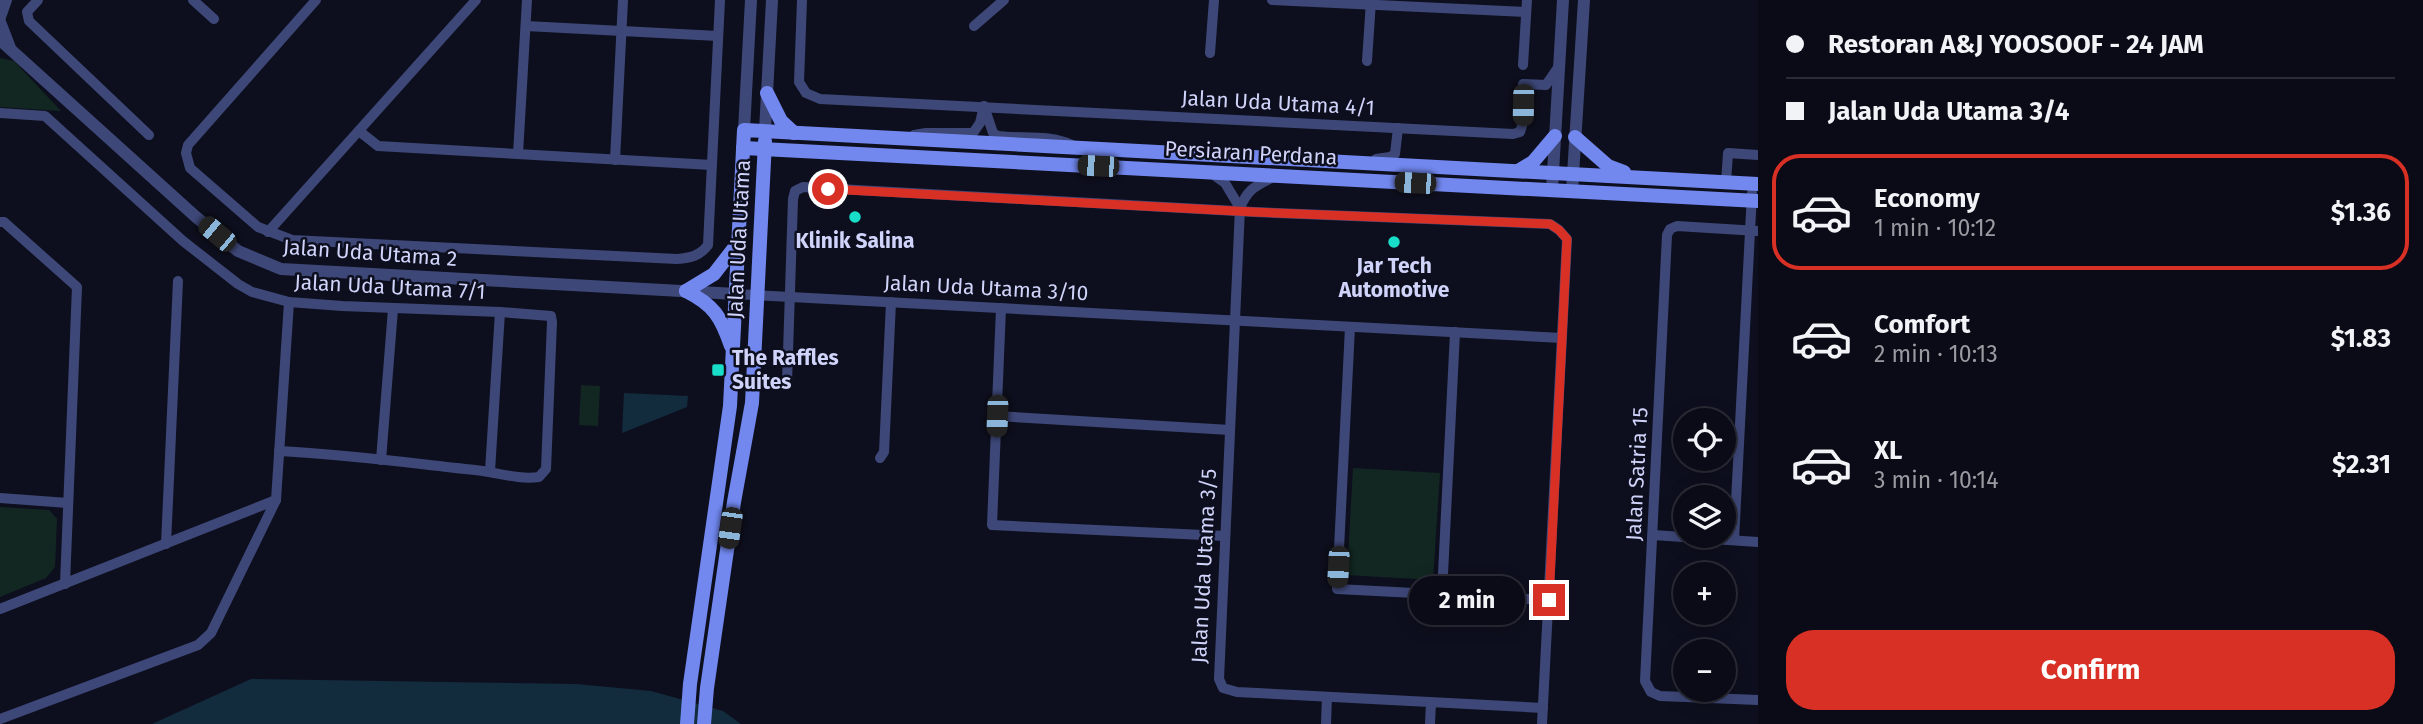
<!DOCTYPE html>
<html lang="en">
<head>
<meta charset="utf-8">
<style>
	:root { --surface:#0a0b16; --page:#181923; --text:#f1f3f6; --muted:#999ba1; --line:#2a2b35; --accent:#d93025 }
	body { margin:0; font-family:"Fira Sans",sans-serif; background:var(--page); color:var(--text); height:100vh; display:flex; flex-direction:column; font-size:26px; white-space:nowrap }
	* { box-sizing:border-box; margin:0 }
	p { font-size:23px; color:var(--muted) }
	.icon { flex:none; width:38px; height:38px; fill:none; stroke:currentColor; stroke-width:2; stroke-linecap:round; stroke-linejoin:round }
	.map { position:relative; flex:1; overflow:hidden }
	.side { display:flex; flex-direction:column; background:var(--surface); width:665px }
	.side>* { flex:none }
	.hud { display:grid; align-content:center; height:154px; padding:0 28px; background:var(--surface) }
	.controls { position:absolute; left:1673px; top:408px; display:grid; gap:14px }
	.controls a { display:grid; place-items:center; width:63px; height:63px; border-radius:50%; background:var(--surface); box-shadow:0 4px 18px #0003,0 0 0 2px var(--line); font-size:35px }
	.end { position:absolute; width:32px; height:32px; margin:-16px; border:9px solid #d93025; background:#fff; box-shadow:0 0 0 4px #fff }
	.from { border-radius:50% }
	.bubble { position:absolute; height:49px; border-radius:24px; background:var(--surface); box-shadow:0 4px 18px #0003,0 0 0 2px var(--line); font-size:23px; font-weight:700; line-height:49px; text-align:center }
	.car { position:absolute; width:21px; height:42px; margin:-21px -10px; border-radius:9px; box-shadow:0 0 5px 2px #0007; background:linear-gradient(#222 24%,#8ab4d8 0 40%,#222 0 76%,#8ab4d8 0 86%,#222 0) }
	.hud b { display:flex; align-items:center; gap:24px; height:66px; font-size:26px }
	.hud b+b { border-top:2px solid var(--line) }
	.hud i { width:18px; height:18px; background:var(--text) }
	ul { padding:0; list-style:none }
	li { display:flex; align-items:center; gap:21px; height:116px; margin:0 14px 10px; padding:0 14px; border:4px solid transparent; border-radius:28px }
	li div { flex:1 }
	li b { display:block; font-size:26px }
	li em { font-style:normal; font-weight:700 }
	li.active { border-color:var(--accent) }
	li>.icon { width:63px; height:63px; stroke-width:1.5 }
	.cta { display:flex; gap:14px; margin-top:auto; padding:14px 28px }
	.cta a { flex:1; height:80px; border-radius:28px; background:var(--accent); color:#fff; font-size:28px; font-weight:700; line-height:80px; text-align:center }
	main { display:flex; flex:1; min-height:0 }
	.map>svg:first-child { display:block }
</style>
</head>
<body>
<main>
<div class="map">
<svg width="1758" height="724" viewBox="0 0 1758 724">
	<rect width="100%" height="100%" fill="#0e0f1e"/>
	<g fill="#122722">
		<path d="M 0,58 L 14,61 L 61,111 L 0,107 Z"/>
		<path d="M 581,385 L 600,386 L 598,426 L 579,425 Z"/>
		<path d="M 1353,468 L 1440,473 L 1433,580 L 1347,575 Z"/>
		<path d="M 0,507 L 49,510 L 57,519 L 55,567 L 46,578 L 0,597 Z"/>
	</g>
	<g fill="#122c3e">
		<path d="M 624,393 L 688,396 L 687,407 L 622,433 Z"/>
		<path d="M 251,679 L 576,684 L 651,691 L 723,711 L 741,724 L 152,724 Z"/>
	</g>
	<g fill="none" stroke-linecap="round" stroke-linejoin="round">
		<g stroke="#3e4878" stroke-width="10">
			<path d="M 38,0 L 27,12 L 29,21 L 149,135"/>
			<path d="M 193,0 L 214,19"/>
			<path d="M 316,0 L 188,145 L 186,153 L 190,168 L 258,227 L 292,240 L 677,259 C 690,258 700,256 708,245 L 720,0"/>
			<path d="M 802,0 L 799,82 L 806,93 L 820,99 L 1513,134 L 1520,132 L 1522,126 L 1523,84 L 1546,85 L 1559,66"/>
			<path d="M 1272,0 L 1526,12"/>
			<path d="M 526,26 L 718,36"/>
			<path d="M 974,26 L 1004,0"/>
			<path d="M 1210,53 L 1214,0"/>
			<path d="M 1367,61 L 1371,1"/>
			<path d="M 1523,65 L 1527,0"/>
			<path d="M 984,106 L 993,133 L 998,136 C 1023,139 1049,134 1072,145"/>
			<path d="M 0,113 L 45,116 L 183,241 L 238,284 L 252,292 L 289,302 L 342,306 L 500,312 L 551,316 L 552,322 L 546,469 L 539,477 C 518,480 496,472 475,470 C 409,463 345,454 279,451"/>
			<path d="M 359,131 L 378,146 L 712,165"/>
			<path d="M 914,135 L 926,133 L 973,133 L 980,123 L 984,106"/>
			<path d="M 518,154 L 527,0"/>
			<path d="M 1376,159 L 1390,157 L 1395,154 L 1398,128"/>
			<path d="M 615,160 L 623,0"/>
			<path d="M 1211,173 L 1225,183 L 1240,208"/>
			<path d="M 1275,176 C 1256,186 1248,188 1240,208 L 1219,679 L 1223,688 L 1237,692 L 1543,708"/>
			<path d="M 1726,182 L 1728,153 L 1758,155"/>
			<path d="M 0,222 L 4,222 L 77,287 L 65,584"/>
			<path d="M 1758,231 L 1677,226 L 1670,229 L 1667,235 L 1645,681 L 1651,692 L 1660,696 L 1758,700"/>
			<path d="M 268,232 L 476,0"/>
			<path d="M 736,294 L 1562,338"/>
			<path d="M 1001,308 L 992,525 L 1225,536"/>
			<path d="M 1350,327 L 1337,589 L 1549,600"/>
			<path d="M 787,383 L 793,199 L 795,191 L 803,187 L 1254,212 L 1550,224 L 1559,230 L 1567,239 L 1542,724"/>
			<path d="M 997,416 L 1230,430"/>
			<path d="M 880,458 L 884,452 L 891,302"/>
			<path d="M 381,460 L 393,309"/>
			<path d="M 490,471 L 500,312"/>
			<path d="M 0,498 L 68,503"/>
			<path d="M 1653,535 L 1758,542"/>
			<path d="M 1734,540 L 1752,193"/>
			<path d="M 166,544 L 178,281"/>
			<path d="M 1442,594 L 1455,332"/>
			<path d="M 0,609 L 276,500"/>
			<path d="M 0,719 L 198,645 L 211,633 L 276,500 L 289,302"/>
			<path d="M 1326,724 L 1327,697"/>
			<path d="M 1430,724 L 1431,702"/>
		</g>
		<g stroke="#3e4878" stroke-width="12">
			<path d="M 0,17 L 6,0"/>
			<path d="M 0,22 L 10,48"/>
			<path d="M 0,40 L 196,217 L 238,251 L 281,269 L 736,294"/>
			<path d="M 744,130 L 751,0"/>
			<path d="M 765,131 L 772,0"/>
			<path d="M 1552,190 L 1563,0"/>
			<path d="M 1572,191 L 1584,0"/>
		</g>
		<g stroke="#7288ef" stroke-width="14">
			<path d="M 767,93 L 781,121 L 794,133"/>
			<path d="M 1575,137 L 1608,166 L 1624,172"/>
			<path d="M 743,148 L 1758,201"/>
			<path d="M 1518,171 L 1533,162 L 1555,136"/>
			<path d="M 686,291 C 714,305 721,317 731,346"/>
			<path d="M 686,291 L 714,274 L 738,243"/>
			<path d="M 687,724 L 690,684 L 730,406 L 744,130 L 1758,184"/>
			<path d="M 704,724 L 707,688 L 734,502 L 752,403 L 765,141"/>
		</g>
	</g>
	<g fill="none" stroke-linecap="round" stroke-linejoin="round">
		<path stroke="#d93025" stroke-width="9" d="M 828,189 L 1254,212 L 1550,224 L 1559,230 L 1567,239 L 1549,600"/>
	</g>
	<g fill="#18dec9" stroke="#0e0f1e" stroke-width="2.5">
		<circle cx="855" cy="217" r="7"/>
		<circle cx="1394" cy="242" r="7"/>
		<rect x="711" y="363" width="14" height="14" rx="3.5"/>
	</g>
	<g text-anchor="middle" dominant-baseline="central" stroke-width="5" stroke-linejoin="round" paint-order="stroke">
		<g font-size="21" fill="#d0d4fa" stroke="#0e0f1e">
			<text transform="translate(1278 103) rotate(3)">Jalan Uda Utama 4/1</text>
			<text transform="translate(1251 153) rotate(3)">Persiaran Perdana</text>
			<text transform="translate(739 239) rotate(-87)">Jalan Uda Utama</text>
			<text transform="translate(370 253) rotate(4)">Jalan Uda Utama 2</text>
			<text transform="translate(390 287) rotate(3)">Jalan Uda Utama 7/1</text>
			<text transform="translate(986 288) rotate(3)">Jalan Uda Utama 3/10</text>
			<text transform="translate(1637 474) rotate(-87)">Jalan Satria 15</text>
			<text transform="translate(1204 566) rotate(-87)">Jalan Uda Utama 3/5</text>
		</g>
		<g font-size="21" font-weight="bold" fill="#d0d4fa" stroke="#0e0f1e">
			<text x="855" y="241">Klinik Salina</text>
			<text x="1394" y="266">Jar Tech<tspan x="1394" dy="24">Automotive</tspan></text>
			<text x="732" y="358" text-anchor="start">The Raffles<tspan x="732" dy="24">Suites</tspan></text>
		</g>
	</g>
</svg>
<div class="controls">
<a><svg class="icon" aria-label="locate" viewBox="0 0 24 24"><circle cx="12" cy="12" r="6"/><path d="M12 2v4M12 18v4M2 12h4M18 12h4"/></svg></a>
<a><svg class="icon" aria-label="layers" viewBox="0 0 24 24"><path d="M12 4l9 5-9 5-9-5zM3 14l9 5 9-5"/></svg></a>
<a>+</a>
<a>−</a>
</div>
<i class="end from" style="left:828px;top:189px"></i>
<i class="end" style="left:1549px;top:600px"></i>
<div class="bubble" style="left:1409px;top:576px;width:116px">2 min</div>
<i class="car" style="left:1523px;top:105px;rotate:181deg"></i>
<i class="car" style="left:1098px;top:166px;rotate:273deg"></i>
<i class="car" style="left:1415px;top:183px;rotate:273deg"></i>
<i class="car" style="left:217px;top:234px;rotate:310deg"></i>
<i class="car" style="left:997px;top:416px;rotate:182deg"></i>
<i class="car" style="left:730px;top:528px;rotate:188deg"></i>
<i class="car" style="left:1338px;top:567px;rotate:183deg"></i>
</div>
<section class="side">
<div class="hud">
<b><i class="from"></i>Restoran A&amp;J YOOSOOF - 24 JAM</b>
<b><i></i>Jalan Uda Utama 3/4</b>
</div>
<ul>
<li class="active"><svg class="icon" aria-label="car" viewBox="0 0 24 24"><path d="M5 17H2v-5l4-1 3-4h7l3 4 3 1v5h-3M9 17h6M6 11h13"/><circle cx="7" cy="17" r="2"/><circle cx="17" cy="17" r="2"/></svg><div><b>Economy</b><p>1 min · 10:12</p></div><em>$1.36</em></li>
<li><svg class="icon" aria-label="car" viewBox="0 0 24 24"><path d="M5 17H2v-5l4-1 3-4h7l3 4 3 1v5h-3M9 17h6M6 11h13"/><circle cx="7" cy="17" r="2"/><circle cx="17" cy="17" r="2"/></svg><div><b>Comfort</b><p>2 min · 10:13</p></div><em>$1.83</em></li>
<li><svg class="icon" aria-label="car" viewBox="0 0 24 24"><path d="M5 17H2v-5l4-1 3-4h7l3 4 3 1v5h-3M9 17h6M6 11h13"/><circle cx="7" cy="17" r="2"/><circle cx="17" cy="17" r="2"/></svg><div><b>XL</b><p>3 min · 10:14</p></div><em>$2.31</em></li>
</ul>
<div class="cta"><a>Confirm</a></div>
</section>
</main>
</body>
</html>
